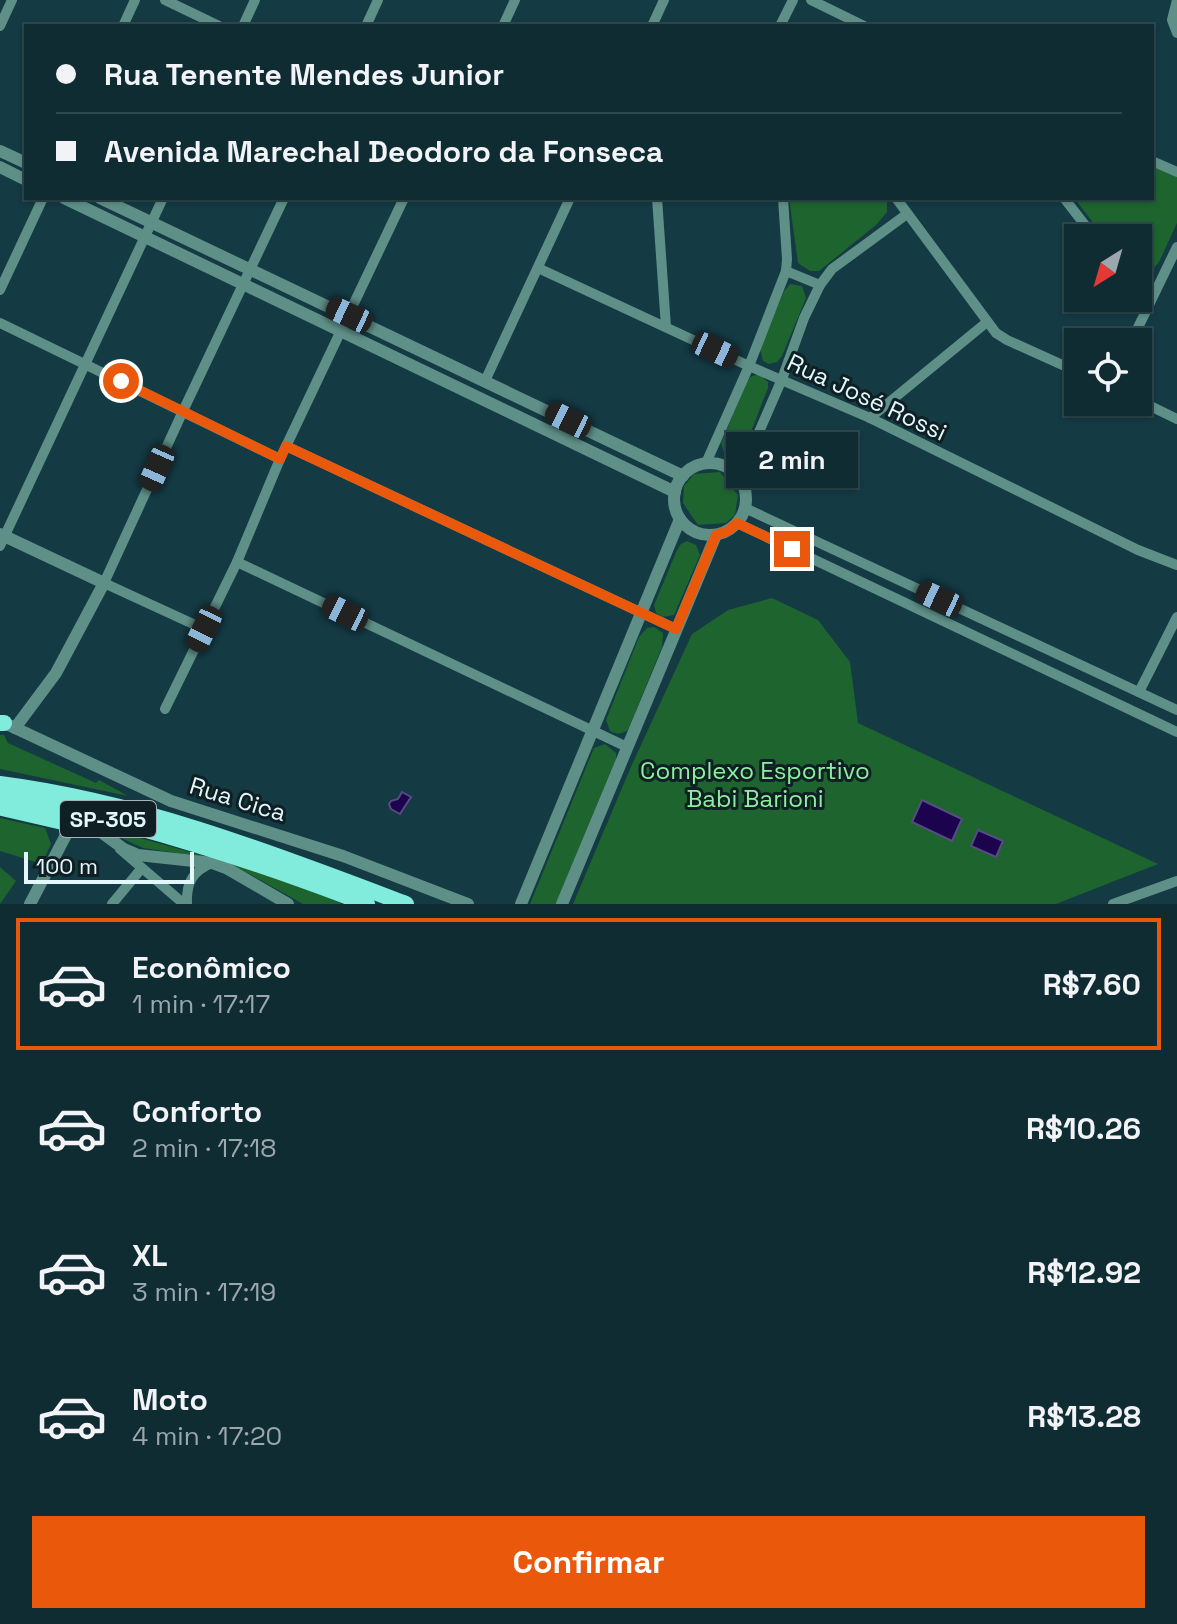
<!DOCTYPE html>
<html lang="pt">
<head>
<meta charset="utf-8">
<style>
	:root { --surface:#0f2c33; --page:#1d383f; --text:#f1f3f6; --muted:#9ba7ac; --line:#2f484e; --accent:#ea580c }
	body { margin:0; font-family:"Space Grotesk",sans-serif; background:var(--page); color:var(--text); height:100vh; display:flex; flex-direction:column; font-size:30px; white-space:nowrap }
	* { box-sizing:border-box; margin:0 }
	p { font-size:26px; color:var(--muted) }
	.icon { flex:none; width:44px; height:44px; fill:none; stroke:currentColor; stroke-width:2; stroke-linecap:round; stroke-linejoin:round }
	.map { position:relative; height:904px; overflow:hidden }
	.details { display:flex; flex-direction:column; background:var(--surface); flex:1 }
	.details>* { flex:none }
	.hud { position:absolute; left:24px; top:24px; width:1130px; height:176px; border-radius:0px; box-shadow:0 2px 6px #0004,0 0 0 2px var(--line); display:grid; align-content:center; height:176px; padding:0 32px; background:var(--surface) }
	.needle { width:52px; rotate:217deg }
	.tools { position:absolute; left:1064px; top:224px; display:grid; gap:16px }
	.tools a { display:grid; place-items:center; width:88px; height:88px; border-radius:0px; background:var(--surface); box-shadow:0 2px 6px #0004,0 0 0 2px var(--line); font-size:40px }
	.scale { position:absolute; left:24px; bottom:20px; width:170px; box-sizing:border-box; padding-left:8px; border:4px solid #e3f7fd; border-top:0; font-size:22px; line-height:28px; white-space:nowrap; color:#e3f7fd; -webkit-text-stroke:6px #0f1f23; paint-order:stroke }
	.end { position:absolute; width:36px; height:36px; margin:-18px; border:10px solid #ea580c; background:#fff; box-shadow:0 0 0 4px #fff }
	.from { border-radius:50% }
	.bubble { position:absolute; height:56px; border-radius:0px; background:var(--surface); box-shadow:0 2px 6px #0004,0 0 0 2px var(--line); font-size:26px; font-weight:700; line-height:56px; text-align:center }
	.car { position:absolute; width:24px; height:48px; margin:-24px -12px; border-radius:10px; box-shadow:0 0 6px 2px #0007; background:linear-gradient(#222 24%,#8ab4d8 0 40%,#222 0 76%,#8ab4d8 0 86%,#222 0) }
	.hud b { display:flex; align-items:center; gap:28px; height:76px; font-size:30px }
	.hud b+b { border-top:2px solid var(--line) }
	.hud i { width:20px; height:20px; background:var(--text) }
	ul { padding:14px 0 0; list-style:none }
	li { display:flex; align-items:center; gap:24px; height:132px; margin:0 16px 12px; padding:0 16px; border:4px solid transparent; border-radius:0px }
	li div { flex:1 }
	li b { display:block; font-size:30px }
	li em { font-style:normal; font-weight:700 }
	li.active { border-color:var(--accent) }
	li>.icon { width:72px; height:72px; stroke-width:1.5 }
	.cta { display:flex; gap:16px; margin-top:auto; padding:16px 32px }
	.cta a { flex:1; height:92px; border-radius:0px; background:var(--accent); color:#fff; font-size:32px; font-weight:700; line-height:92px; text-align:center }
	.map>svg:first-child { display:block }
</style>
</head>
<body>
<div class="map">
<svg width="1177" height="904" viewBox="0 0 1177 904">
	<rect width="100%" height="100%" fill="#143a44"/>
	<g fill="#1d642f">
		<path d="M 1152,164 L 1177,176 L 1177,223 L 1159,262 L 1153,269 L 1138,272 L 1138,238 L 1105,238 L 1074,198 L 1152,198 Z"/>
		<path d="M 789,198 L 887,198 L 887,212 L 876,225 L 819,271 L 810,271 L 798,263 Z"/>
		<path d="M 790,284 L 802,286 L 806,298 L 782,356 L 777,362 L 769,364 L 763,361 L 760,349 L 784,291 Z"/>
		<path d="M 759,374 L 768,382 L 768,388 L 744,450 L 732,457 L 725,455 L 721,443 L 747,382 L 750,377 Z"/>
		<path d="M 720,472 L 738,495 L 735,515 L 726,523 L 698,525 L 683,503 L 684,486 L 694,474 Z"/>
		<path d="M 687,541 L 696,545 L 700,555 L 674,615 L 663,617 L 656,613 L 654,605 L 677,550 L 681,544 Z"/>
		<path d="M 772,598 L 818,620 L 850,662 L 858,723 L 1158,864 L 1056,904 L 573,904 L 630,769 L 692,634 L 728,610 Z"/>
		<path d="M 647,628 L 654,627 L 663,633 L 662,647 L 628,730 C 622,734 618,735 610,731 L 606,720 L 639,637 Z"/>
		<path d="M 0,735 L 4,735 L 8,743 L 96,783 L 99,780 L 128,796 L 0,769 Z"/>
		<path d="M 605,744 L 616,753 L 616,759 L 556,904 L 530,904 L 594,748 Z"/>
		<path d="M 0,818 L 45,828 L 51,844 L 42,864 L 0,851 Z"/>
		<path d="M 118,832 L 288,879 L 342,904 L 303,904 L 253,876 L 216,859 L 143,848 L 119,837 Z"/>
		<path d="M 0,867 L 16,881 L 0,904 Z"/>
	</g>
	<g fill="#1b034e" stroke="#574c82" stroke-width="2">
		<path d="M 402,792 L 411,797 L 400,814 L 391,809 L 389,804 L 391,801 L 398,799 Z"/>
		<path d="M 922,800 L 962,819 L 952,841 L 912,822 Z"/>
		<path d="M 978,830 L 1003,841 L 996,857 L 971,846 Z"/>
	</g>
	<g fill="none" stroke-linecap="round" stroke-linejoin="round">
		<g stroke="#5f9088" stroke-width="10">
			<path d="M 165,0 L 219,26"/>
			<path d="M 811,0 L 864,26"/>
			<path d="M 1177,0 L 1172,20 L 1177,33"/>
			<path d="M 0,26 L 12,0"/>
			<path d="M 123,26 L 135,0"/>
			<path d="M 243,26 L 255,0"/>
			<path d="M 366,26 L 378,0"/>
			<path d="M 503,26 L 515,0"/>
			<path d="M 652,26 L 664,0"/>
			<path d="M 780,26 L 793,0"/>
			<path d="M 1152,161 L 1177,172"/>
			<path d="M 657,198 L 666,327"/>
			<path d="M 896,198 L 996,333 L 1007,340 L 1078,372"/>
			<path d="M 1064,198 L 1095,238"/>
			<path d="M 538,268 L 749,366 L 870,418 L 1138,550 L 1177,565"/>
			<path d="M 786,271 L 820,285"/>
			<path d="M 0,290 L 43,198"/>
			<path d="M 0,323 L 280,459"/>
			<path d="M 1131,342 L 1177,247"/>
			<path d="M 485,381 L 570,198"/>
			<path d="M 1138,400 L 1177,419"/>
			<path d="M 870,418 L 987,322"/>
			<path d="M 286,446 L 676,629"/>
			<path d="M 706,463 L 749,366 L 786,271 L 787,259 L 783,198"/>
			<path d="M 739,478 L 782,379 L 804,318 L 820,285 L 832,269 L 907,214"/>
			<path d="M 745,508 L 1177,710"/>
			<path d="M 737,523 L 1177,732"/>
			<path d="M 0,546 L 163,198"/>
			<path d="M 237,562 L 627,747"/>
			<path d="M 204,629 L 104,583 L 183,411 L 284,198"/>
			<path d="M 1139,692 L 1177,617"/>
			<path d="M 165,709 L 237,562 L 280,459 L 404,198"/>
			<path d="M 120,849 L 184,904"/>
			<path d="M 112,904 L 141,869"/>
			<path d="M 187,904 C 186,882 193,871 212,863"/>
			<path d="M 1113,904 L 1177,881"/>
		</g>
		<g stroke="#5f9088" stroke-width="12">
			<path d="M 0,151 L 26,163"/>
			<path d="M 0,167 L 26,180"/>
			<path d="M 64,198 L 675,492"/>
			<path d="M 100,198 L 683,476"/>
			<circle cx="710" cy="499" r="36"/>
			<path d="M 0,534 L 104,583 L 56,673 L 15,728"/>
			<path d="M 0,721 L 171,801 L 343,856 L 468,904"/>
			<path d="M 30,904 L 67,833 L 67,823 L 98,830 L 124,849 L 138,855 L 212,863 L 228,869 L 288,904"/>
			<path d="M 521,904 L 680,519"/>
			<path d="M 562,904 L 716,535"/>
		</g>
		<g stroke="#81ecdb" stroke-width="16">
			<path d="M 0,723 L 4,723"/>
			<path d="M 0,784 C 141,802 274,854 406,904"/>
			<path d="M 0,797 C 127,819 247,858 367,904"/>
			<path d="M 2,808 L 67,823"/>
		</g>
	</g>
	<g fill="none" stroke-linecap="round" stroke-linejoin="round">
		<path stroke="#ea580c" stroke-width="10" d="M 121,381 L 280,459 L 286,446 L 676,629 L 716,535 L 728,531 L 737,523 L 792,549"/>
	</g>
	<g text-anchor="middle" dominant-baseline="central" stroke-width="6" stroke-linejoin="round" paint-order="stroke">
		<rect fill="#0f1f23" stroke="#a3b6bc" stroke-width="2" x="60" y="801" width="96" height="36" rx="6"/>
		<g font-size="22" font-weight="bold" fill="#e3f7fd">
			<text x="108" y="819">SP-305</text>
		</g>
		<g font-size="24" fill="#e3f7fd" stroke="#0f1f23">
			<text transform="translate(867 397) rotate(25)">Rua José Rossi</text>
			<text transform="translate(238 799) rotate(17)">Rua Cica</text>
		</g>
		<g font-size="24" fill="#8bf09c" stroke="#0f1f23">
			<text x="755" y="770">Complexo Esportivo<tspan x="755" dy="28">Babi Barioni</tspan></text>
		</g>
	</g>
</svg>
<div class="tools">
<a><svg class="needle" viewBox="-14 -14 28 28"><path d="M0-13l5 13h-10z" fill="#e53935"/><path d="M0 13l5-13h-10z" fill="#9ba7ac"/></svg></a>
<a><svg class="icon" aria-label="locate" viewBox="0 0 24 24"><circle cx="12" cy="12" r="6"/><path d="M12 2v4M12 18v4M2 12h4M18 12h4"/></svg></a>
</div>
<div class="scale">100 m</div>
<i class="end from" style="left:121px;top:381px"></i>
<i class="end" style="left:792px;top:549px"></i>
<div class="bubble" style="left:726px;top:432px;width:132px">2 min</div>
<i class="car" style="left:349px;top:315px;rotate:295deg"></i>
<i class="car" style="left:715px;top:350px;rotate:115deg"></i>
<i class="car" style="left:568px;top:420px;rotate:296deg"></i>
<i class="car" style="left:157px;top:468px;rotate:204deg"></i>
<i class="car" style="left:939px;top:599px;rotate:295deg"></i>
<i class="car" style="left:345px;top:613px;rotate:296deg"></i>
<i class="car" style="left:204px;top:629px;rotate:206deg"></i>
<div class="hud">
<b><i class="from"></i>Rua Tenente Mendes Junior</b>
<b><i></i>Avenida Marechal Deodoro da Fonseca</b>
</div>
</div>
<section class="details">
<ul>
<li class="active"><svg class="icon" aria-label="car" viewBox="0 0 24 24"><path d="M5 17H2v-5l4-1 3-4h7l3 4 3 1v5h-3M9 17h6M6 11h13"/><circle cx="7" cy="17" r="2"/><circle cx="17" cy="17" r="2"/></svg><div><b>Econômico</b><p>1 min · 17:17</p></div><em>R$7.60</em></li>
<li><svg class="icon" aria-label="car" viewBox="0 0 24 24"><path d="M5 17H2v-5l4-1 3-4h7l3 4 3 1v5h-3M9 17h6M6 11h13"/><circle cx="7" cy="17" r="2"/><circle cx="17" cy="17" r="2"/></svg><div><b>Conforto</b><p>2 min · 17:18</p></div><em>R$10.26</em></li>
<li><svg class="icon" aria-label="car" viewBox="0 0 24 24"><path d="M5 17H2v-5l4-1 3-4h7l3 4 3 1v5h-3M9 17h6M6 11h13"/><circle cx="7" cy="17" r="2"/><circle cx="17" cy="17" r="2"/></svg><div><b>XL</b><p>3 min · 17:19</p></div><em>R$12.92</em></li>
<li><svg class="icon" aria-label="car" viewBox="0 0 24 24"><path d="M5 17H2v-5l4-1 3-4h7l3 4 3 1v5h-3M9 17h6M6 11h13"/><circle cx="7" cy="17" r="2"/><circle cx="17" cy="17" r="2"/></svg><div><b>Moto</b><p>4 min · 17:20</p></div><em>R$13.28</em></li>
</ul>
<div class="cta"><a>Confirmar</a></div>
</section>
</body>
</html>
